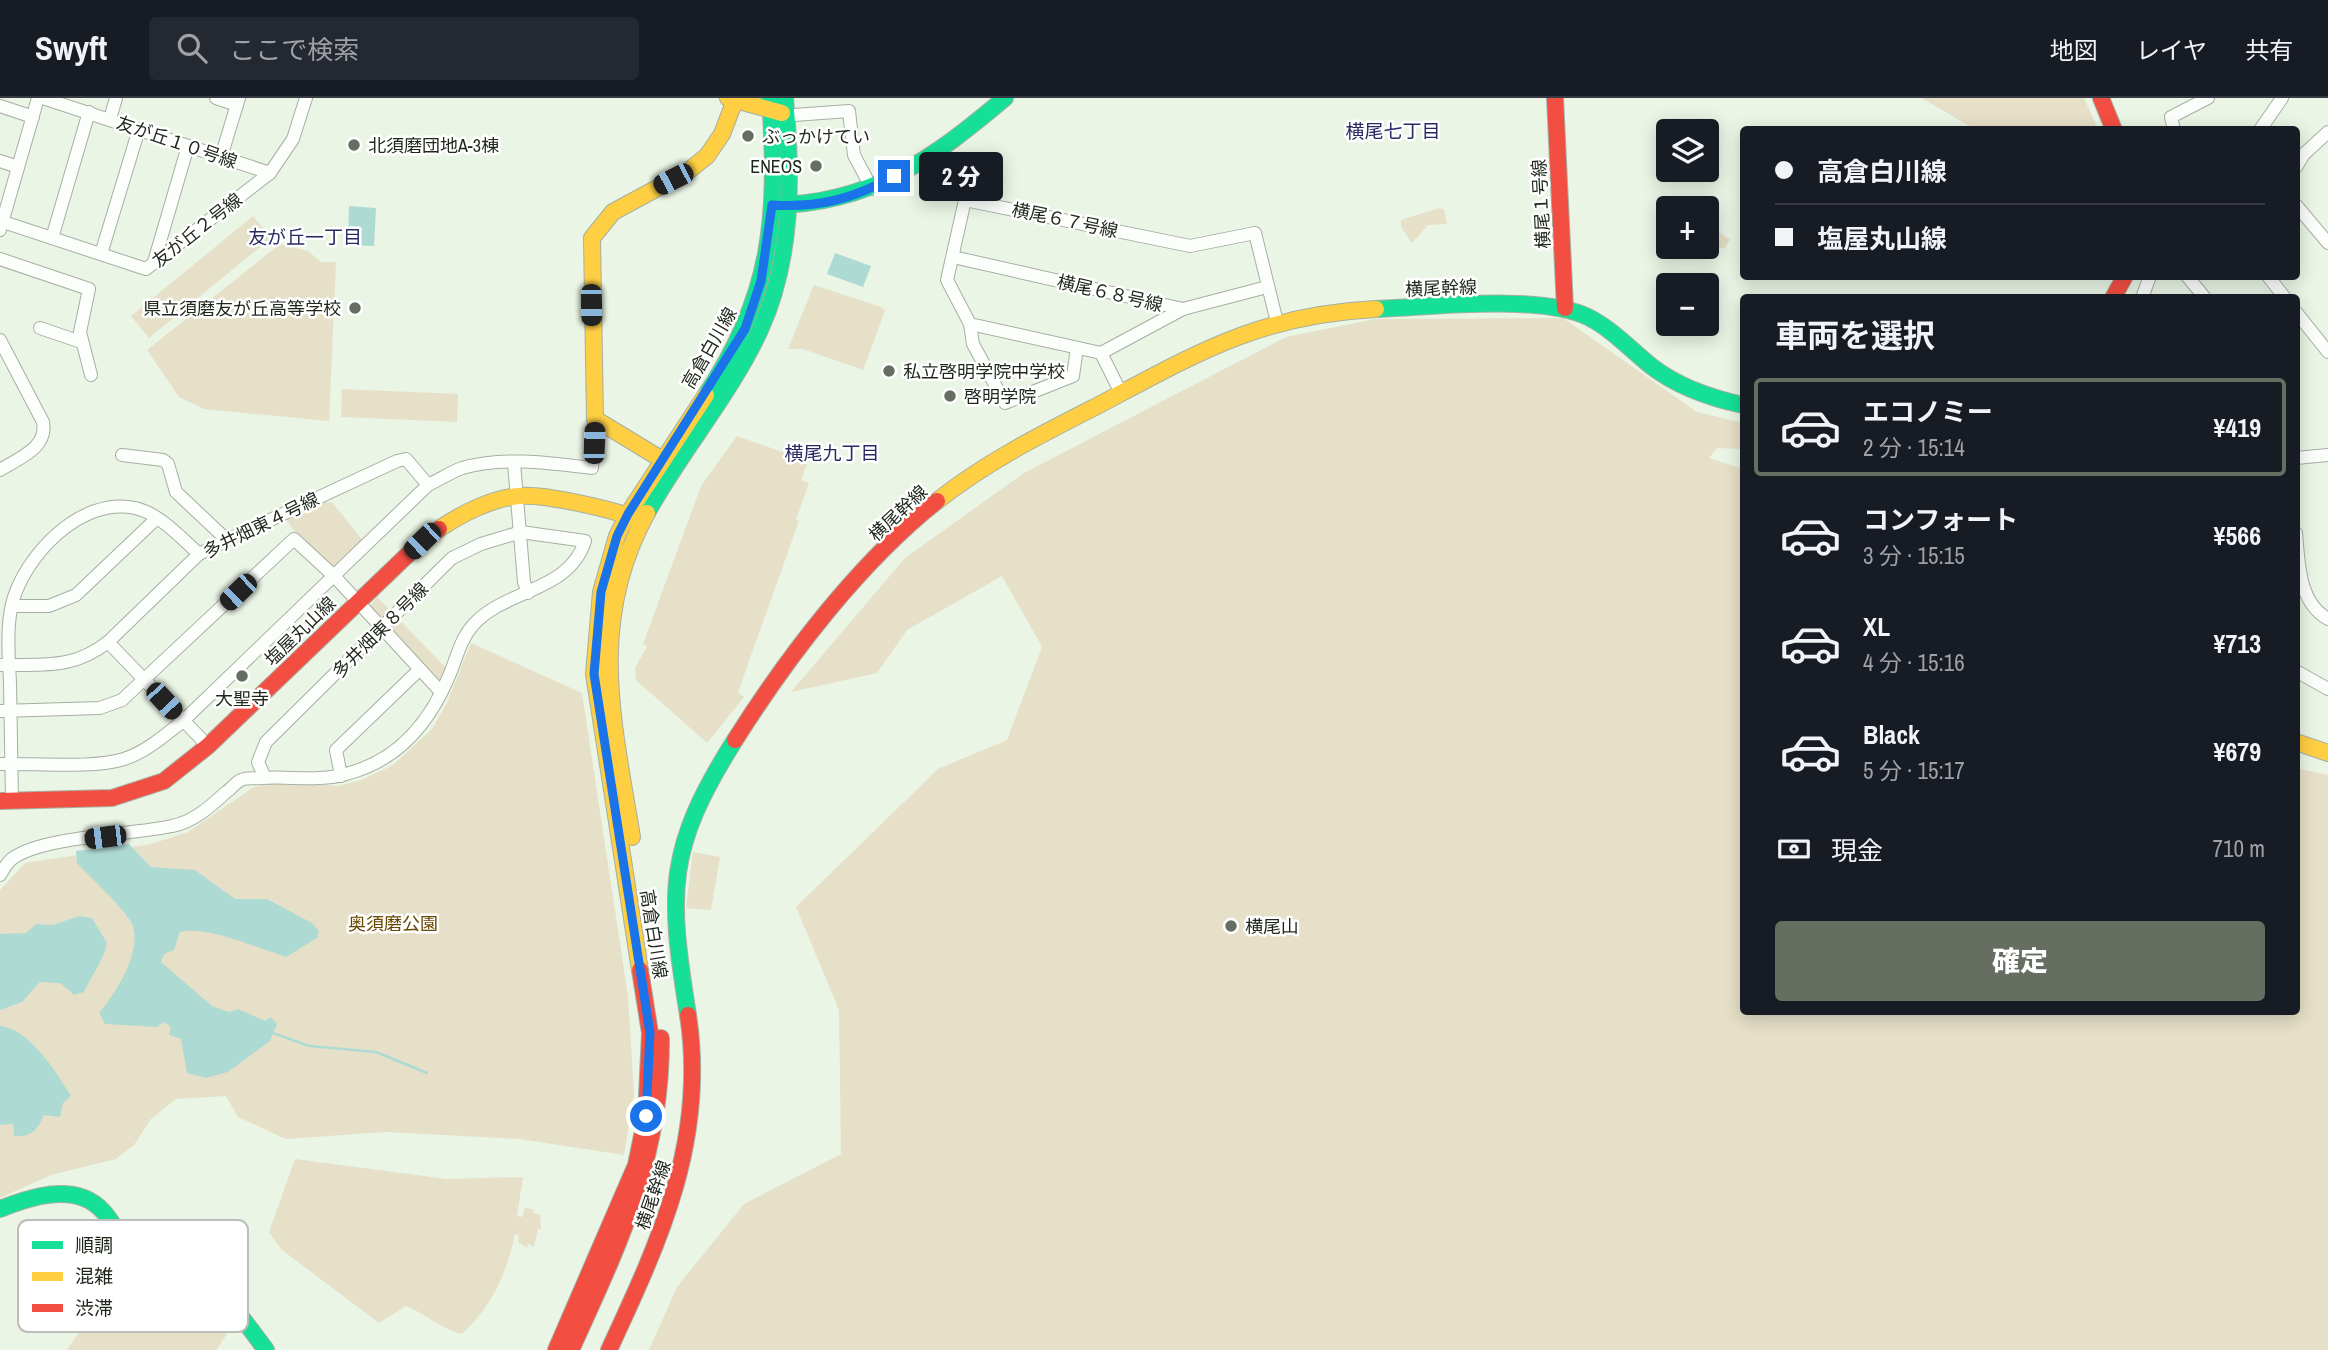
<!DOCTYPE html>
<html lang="ja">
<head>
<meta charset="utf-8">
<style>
	:root { --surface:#171b24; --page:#242831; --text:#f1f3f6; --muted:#9ea1a6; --line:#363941; --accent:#666e62 }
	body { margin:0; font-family:"Archivo Narrow","Noto Sans JP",sans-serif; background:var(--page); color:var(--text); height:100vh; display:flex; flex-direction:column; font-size:26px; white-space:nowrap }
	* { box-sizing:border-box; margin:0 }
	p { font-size:23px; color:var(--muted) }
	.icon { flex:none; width:38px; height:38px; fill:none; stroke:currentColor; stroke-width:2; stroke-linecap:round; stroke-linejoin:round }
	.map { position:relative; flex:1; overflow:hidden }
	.sheet { position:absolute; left:1740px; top:196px; width:560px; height:721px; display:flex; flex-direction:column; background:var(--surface); border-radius:7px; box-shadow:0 4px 18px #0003 }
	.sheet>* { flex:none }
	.top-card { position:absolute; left:1740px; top:28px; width:560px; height:154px; border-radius:7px; box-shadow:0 4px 18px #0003; display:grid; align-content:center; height:154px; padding:0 35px; background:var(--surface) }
	.controls { position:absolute; left:1656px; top:21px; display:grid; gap:14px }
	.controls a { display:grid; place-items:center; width:63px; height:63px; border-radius:7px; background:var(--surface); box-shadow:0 4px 18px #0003; font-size:35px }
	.end { position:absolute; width:32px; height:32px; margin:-16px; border:9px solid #1a73e8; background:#fff; box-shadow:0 0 0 4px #fff }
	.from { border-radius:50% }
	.bubble { position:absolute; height:49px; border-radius:7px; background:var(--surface); box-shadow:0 4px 18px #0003; font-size:23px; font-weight:800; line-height:49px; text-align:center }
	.car { position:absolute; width:21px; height:42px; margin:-21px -10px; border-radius:9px; box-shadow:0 0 5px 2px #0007; background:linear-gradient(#222 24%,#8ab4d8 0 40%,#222 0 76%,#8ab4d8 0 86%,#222 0) }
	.top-card b { display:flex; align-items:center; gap:24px; height:66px; font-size:26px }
	.top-card b+b { border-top:2px solid var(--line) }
	.top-card i { width:18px; height:18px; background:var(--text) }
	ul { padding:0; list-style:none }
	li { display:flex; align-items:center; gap:21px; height:98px; margin:0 14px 10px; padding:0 21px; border:4px solid transparent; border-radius:7px }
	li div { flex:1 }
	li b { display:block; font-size:26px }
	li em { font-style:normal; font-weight:800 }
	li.on { border-color:var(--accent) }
	li>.icon { width:63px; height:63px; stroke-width:1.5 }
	h2 { padding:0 35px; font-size:32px; line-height:84px }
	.pay { display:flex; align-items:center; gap:18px; height:77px; padding:0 35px; font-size:26px }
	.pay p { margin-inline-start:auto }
	.cta { display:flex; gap:14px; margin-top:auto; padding:14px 35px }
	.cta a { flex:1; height:80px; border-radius:7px; background:var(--accent); color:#fff; font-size:28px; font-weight:800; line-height:80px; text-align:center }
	header { display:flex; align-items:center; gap:42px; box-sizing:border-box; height:98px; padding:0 35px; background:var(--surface); border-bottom:2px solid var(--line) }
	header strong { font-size:33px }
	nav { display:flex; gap:38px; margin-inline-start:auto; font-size:24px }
	.search { width:490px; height:63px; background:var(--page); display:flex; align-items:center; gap:18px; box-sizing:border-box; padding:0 24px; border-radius:7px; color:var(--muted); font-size:26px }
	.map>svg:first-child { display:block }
</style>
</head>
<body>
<header>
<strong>Swyft</strong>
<div class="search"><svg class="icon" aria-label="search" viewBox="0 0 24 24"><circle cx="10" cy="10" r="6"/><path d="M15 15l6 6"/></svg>ここで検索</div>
<nav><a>地図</a><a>レイヤ</a><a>共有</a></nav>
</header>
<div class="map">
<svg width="2328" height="1252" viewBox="0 0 2328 1252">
	<rect width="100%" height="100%" fill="#eaf5e5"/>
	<g fill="#e6e0c8">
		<path d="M 1922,0 L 2084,0 L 2098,31 L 1974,31 Z"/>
		<path d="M 1440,110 L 1444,112 L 1447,126 L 1428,127 L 1412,145 L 1401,129 L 1401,122 Z"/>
		<path d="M 253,118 L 271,140 L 149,240 L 131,218 Z"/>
		<path d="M 1706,127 L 1730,141 L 1725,150 L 1708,150 L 1700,160 L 1691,159 L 1689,149 L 1706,149 Z"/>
		<path d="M 280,146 L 308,153 L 321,164 L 336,164 L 329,323 L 204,311 L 179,299 L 147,252 Z"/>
		<path d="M 814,187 L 881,209 L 885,213 L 863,272 L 803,251 L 788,251 Z"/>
		<path d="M 1563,220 L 1697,314 L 1743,325 L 1743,351 L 1717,350 L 1709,360 L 1743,371 L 1743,914 L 2296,914 L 2296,670 L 2328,677 L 2328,1252 L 649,1252 L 677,1189 L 744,1106 L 841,1056 L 839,912 L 796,809 L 938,671 L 1007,642 L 1042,549 L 1002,478 L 907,532 L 877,575 L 791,594 L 905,460 L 1024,375 L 1286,239 L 1375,221 Z"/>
		<path d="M 342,291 L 458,296 L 457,324 L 341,319 Z"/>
		<path d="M 737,338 L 808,363 L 801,382 L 809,385 L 796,422 L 799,423 L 738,594 L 744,599 L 707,645 L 636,582 L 635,570 L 647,548 L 643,546 L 701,388 Z"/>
		<path d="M 325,402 L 327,405 L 332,404 L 363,443 L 333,470 L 299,440 L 287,422 Z"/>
		<path d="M 377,499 L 447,571 L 443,581 L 437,583 L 368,511 Z"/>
		<path d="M 471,545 L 582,595 L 628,898 L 634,996 L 624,1057 L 519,1041 L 385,1034 L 286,1041 L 238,1019 L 226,998 L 176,1001 L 151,1021 L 134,1047 L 116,1061 L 51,1077 L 0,1100 L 0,792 L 25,765 L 151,746 L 188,734 L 254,689 L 283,684 L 338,688 L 362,682 L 393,667 L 432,631 L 447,605 Z"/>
		<path d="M 693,754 L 720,759 L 711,812 L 686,810 Z"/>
		<path d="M 295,1061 L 447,1081 L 523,1079 L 517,1118 L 522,1119 L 525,1110 L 533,1111 L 533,1115 L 540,1117 L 541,1131 L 538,1131 L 534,1149 L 528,1146 L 527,1150 L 518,1144 L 519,1138 L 515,1136 C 507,1175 492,1208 462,1236 C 441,1231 426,1216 406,1208 L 379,1225 L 282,1152 L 269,1134 Z"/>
		<path d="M 127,1163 L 231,1230 L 216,1252 L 67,1252 Z"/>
	</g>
	<g fill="#aedad4">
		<path d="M 349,108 L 376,110 L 374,148 L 348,147 Z"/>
		<path d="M 835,155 L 871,168 L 863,189 L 827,176 Z"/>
		<path d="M 129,746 L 151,769 L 195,772 L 235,801 L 267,801 L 312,825 L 319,833 L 317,840 L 286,859 C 257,850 207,827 180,834 L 174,852 L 164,856 L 161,864 L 212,908 L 229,914 L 238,911 L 265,923 L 271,919 L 277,926 L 270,943 L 228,974 L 206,980 L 187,975 L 181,941 L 169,937 L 171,929 L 164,924 L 157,929 L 105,926 L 99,915 C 116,895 143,853 132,826 C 126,812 89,778 77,765 L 76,753 Z"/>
		<path d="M 79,818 L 92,820 L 107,845 C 103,864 92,876 84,894 L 74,897 L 60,885 L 40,884 L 22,904 L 0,912 L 0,836 L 26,835 L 36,826 L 53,827 Z"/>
		<path d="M 0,928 C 30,931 56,974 71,998 L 63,1005 L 60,1019 L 44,1017 C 38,1031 31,1040 14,1038 L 13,1026 L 0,1027 Z"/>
	</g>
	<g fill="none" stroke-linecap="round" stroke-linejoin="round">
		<path stroke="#aedad4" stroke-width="2.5" d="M 273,935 L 309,948 L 376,954 L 427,975"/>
		<g stroke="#a6afa3" stroke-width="14">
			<g id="street">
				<path d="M 43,0 L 270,75"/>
				<path d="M 216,0 L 237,7"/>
				<path d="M 0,8 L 33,19"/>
				<path d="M 786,15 L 794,17 L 849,13 L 854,57 L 872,91"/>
				<path d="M 110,21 L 116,0"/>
				<path d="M 2174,32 L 2171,19 L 2208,0"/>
				<path d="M 2260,32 L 2282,0"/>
				<path d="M 221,59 L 239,0"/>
				<path d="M 0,63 L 18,69"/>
				<path d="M 2296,69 L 2304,56 L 2328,34"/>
				<path d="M 2296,107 L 2328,145"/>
				<path d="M 0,123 L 146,171 L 270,75 L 293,41 L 306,0"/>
				<path d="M 0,132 L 38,0"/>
				<path d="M 52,140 L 89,14"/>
				<path d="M 101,156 L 139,31"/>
				<path d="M 953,159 L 1183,211 L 1267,189"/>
				<path d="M 0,161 L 89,191 L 80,234 L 91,277"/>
				<path d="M 154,164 L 188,48"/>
				<path d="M 2187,178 L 2205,200"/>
				<path d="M 2268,178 L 2285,200"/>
				<path d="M 2142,200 L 2150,178"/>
				<path d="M 2296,214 L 2328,254"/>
				<path d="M 970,226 L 973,246 L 1005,305 L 1073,278 L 1077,250"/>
				<path d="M 40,230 L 81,244"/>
				<path d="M 0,242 L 43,324 C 48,350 19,360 0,372"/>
				<path d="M 1101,255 L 1183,211"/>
				<path d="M 1121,295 L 1101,255 L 970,226 L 947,182 L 965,102 L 1190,148 L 1255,135 L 1277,224"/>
				<path d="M 122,357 L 163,362 L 168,366 L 176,394 L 227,442"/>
				<path d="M 2296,360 L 2328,357"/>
				<path d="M 514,365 L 524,484 L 528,495"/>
				<path d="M 2296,435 C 2299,465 2298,504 2328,521"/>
				<path d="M 12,508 L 49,508 L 76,497 L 156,421"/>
				<path d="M 108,544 L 199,456 L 227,442 L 397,363 L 406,361 L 428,387"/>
				<path d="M 0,567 C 43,566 72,572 108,544 L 208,648"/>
				<path d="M 2296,573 L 2328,591"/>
				<path d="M 0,613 L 100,610 L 122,602 L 294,441 L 335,479 L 441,594"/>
				<path d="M 0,666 C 34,665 93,671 124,661 C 146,654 165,637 183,623 L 428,387 C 439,382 451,374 462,370 C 503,358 551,365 592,370 L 595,321"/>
				<path d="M 341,678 L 336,652 L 419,572"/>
				<path d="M 12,703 C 11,664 11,625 10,586 C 9,560 6,532 12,506 C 24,458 81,398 135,410 C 159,415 182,441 199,456"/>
				<path d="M 0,777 C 4,771 7,764 13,760 C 44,738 131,737 172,728 C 193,724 210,709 225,695 C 230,692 236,684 241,682 C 247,679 256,681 262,680 C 290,678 319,684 346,676 C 397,663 429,626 449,578 C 457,560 460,541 474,526 C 506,491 569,494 585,443 L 521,434 L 481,446 L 452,460 L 266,644 L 258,664 L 265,680"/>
			</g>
		</g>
		<g stroke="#a6afa3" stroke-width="18">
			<g id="fast">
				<path d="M 775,107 C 871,106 934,60 1005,0"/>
				<path d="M 1376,211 C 1430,209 1541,196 1588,219 C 1612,231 1630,251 1651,268 C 1678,289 1710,300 1743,307"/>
				<path d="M 706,297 C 773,196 778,118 770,0"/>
				<path d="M 647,415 C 681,353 730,297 760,232 C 793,160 792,78 785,0"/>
				<path d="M 688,917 C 668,793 666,751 735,642"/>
				<path d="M 0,1111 C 25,1101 57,1090 84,1100 C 110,1110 116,1138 134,1155 C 153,1173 181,1174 203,1186 C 230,1200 248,1228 266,1252"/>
			</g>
		</g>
		<g stroke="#a6afa3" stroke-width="18">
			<g id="slow">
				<path d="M 728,0 L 782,15"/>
				<path d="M 661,361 L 595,321 L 592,140 L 613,114 L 687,74 L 707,58 L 722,36 L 735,2"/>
				<path d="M 937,403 C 986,364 1042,336 1097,308 C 1197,255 1259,217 1376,211"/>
				<path d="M 439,431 C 461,416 492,400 519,398 C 546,396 611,411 637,421"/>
				<path d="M 2296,644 L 2328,655"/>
				<path d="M 632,739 C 613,623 587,524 647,415"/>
				<path d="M 640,872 L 594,576 L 601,494 L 617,438 L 628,416 L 706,297"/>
			</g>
		</g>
		<g stroke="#a6afa3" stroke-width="18">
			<g id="jam">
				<path d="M 1555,0 L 1565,210"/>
				<path d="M 2101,0 L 2114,32"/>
				<path d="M 2113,200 L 2125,178"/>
				<path d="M 735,642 C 788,558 859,465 937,403"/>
				<path d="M 0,703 L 112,700 L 164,683 L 208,648 L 422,443 L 439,431"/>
				<path d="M 556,1252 L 636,1067 L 646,1018 L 650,935 L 640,872"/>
				<path d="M 571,1252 C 619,1146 662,1059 661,940"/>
				<path d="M 609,1252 C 660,1142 707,1042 688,917"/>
			</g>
		</g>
		<use href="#street" stroke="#fcfefb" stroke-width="12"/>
		<use href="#fast" stroke="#16e098" stroke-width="16"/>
		<use href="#slow" stroke="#ffcf43" stroke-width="16"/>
		<use href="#jam" stroke="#f24e42" stroke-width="16"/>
	</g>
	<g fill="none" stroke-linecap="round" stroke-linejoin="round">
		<path stroke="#1a73e8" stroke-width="9" d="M 646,1018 L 650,935 L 594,576 L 601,494 L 617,438 L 628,416 L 745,231 L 761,183 L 772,107 C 817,110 854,101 894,78"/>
	</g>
	<g fill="#666e62" stroke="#fff" stroke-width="2.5">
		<circle cx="748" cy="38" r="7"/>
		<circle cx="354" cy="47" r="7"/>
		<circle cx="816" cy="68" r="7"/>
		<circle cx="355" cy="210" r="7"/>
		<circle cx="889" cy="273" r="7"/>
		<circle cx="950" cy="298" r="7"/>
		<circle cx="242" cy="578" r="7"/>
		<circle cx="1231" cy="828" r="7"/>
	</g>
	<g text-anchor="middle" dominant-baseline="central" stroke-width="5" stroke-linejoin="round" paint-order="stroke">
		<g font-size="18" fill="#1f261c" stroke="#fff" text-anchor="start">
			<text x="762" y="38">ぶっかけてい</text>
			<text x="368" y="47">北須磨団地A-3棟</text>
			<text x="802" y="68" text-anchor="end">ENEOS</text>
			<text x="341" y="210" text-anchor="end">県立須磨友が丘高等学校</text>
			<text x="903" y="273">私立啓明学院中学校</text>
			<text x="964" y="298">啓明学院</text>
			<text x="242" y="600" text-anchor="middle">大聖寺</text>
			<text x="1245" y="828">横尾山</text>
		</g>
		<g font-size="18" fill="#1f261c" stroke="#fff">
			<text transform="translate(177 44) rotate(19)">友が丘１０号線</text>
			<text transform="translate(1541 106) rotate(-93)">横尾１号線</text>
			<text transform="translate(1065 122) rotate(12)">横尾６７号線</text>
			<text transform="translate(197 132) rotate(-38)">友が丘２号線</text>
			<text transform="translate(1441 190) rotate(-2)">横尾幹線</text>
			<text transform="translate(1110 195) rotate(13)">横尾６８号線</text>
			<text transform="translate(709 250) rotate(-60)">高倉白川線</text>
			<text transform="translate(898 415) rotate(-43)">横尾幹線</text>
			<text transform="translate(261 427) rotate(-26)">多井畑東４号線</text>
			<text transform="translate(380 532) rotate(-45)">多井畑東８号線</text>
			<text transform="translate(300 533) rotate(-44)">塩屋丸山線</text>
			<text transform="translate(654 836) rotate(81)">高倉白川線</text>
			<text transform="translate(653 1097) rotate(-71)">横尾幹線</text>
		</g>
		<g font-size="18" fill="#684700" stroke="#fff">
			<text x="393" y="825">奥須磨公園</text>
		</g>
		<g font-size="19" fill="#292a64" stroke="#fff">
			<text x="1393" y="33">横尾七丁目</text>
			<text x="305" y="139">友が丘一丁目</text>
			<text x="832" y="355">横尾九丁目</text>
		</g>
	</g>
	<rect x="18" y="1122" width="230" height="112" rx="10" fill="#fff" stroke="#bcbebb" stroke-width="2"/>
	<rect x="32" y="1143" width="31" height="8" fill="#16e098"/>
	<rect x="32" y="1174" width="31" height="9" fill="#ffcf43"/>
	<rect x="32" y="1206" width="31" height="8" fill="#f24e42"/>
	<g font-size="19" fill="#1f261c">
		<text x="75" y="1154">順調</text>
		<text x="75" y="1185">混雑</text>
		<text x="75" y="1217">渋滞</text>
	</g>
</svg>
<div class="controls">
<a><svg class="icon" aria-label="layers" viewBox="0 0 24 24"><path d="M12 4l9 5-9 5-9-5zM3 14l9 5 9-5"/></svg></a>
<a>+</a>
<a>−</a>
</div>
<i class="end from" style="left:646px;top:1018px"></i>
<i class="end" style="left:894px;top:78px"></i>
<div class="bubble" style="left:919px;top:54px;width:84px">2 分</div>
<i class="car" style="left:673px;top:81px;rotate:243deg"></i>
<i class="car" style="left:591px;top:207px;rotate:179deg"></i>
<i class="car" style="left:594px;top:345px;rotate:2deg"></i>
<i class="car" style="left:422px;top:443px;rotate:226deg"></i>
<i class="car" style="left:238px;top:494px;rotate:226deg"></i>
<i class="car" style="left:164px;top:603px;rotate:137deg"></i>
<i class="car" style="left:105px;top:739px;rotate:263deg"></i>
<div class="top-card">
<b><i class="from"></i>高倉白川線</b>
<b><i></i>塩屋丸山線</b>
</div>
<section class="sheet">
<h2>車両を選択</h2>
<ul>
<li class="on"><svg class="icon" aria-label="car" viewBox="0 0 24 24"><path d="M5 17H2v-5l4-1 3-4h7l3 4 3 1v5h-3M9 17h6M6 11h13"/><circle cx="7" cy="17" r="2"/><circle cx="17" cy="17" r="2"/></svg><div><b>エコノミー</b><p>2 分 · 15:14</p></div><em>¥419</em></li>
<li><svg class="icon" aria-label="car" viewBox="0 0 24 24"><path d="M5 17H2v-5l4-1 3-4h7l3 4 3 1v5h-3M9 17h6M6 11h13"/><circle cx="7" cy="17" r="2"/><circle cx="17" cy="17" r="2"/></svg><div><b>コンフォート</b><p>3 分 · 15:15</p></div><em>¥566</em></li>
<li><svg class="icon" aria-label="car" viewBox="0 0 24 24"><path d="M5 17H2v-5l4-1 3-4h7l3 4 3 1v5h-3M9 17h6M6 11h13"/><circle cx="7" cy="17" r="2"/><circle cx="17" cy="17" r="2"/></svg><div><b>XL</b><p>4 分 · 15:16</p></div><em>¥713</em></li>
<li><svg class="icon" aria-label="car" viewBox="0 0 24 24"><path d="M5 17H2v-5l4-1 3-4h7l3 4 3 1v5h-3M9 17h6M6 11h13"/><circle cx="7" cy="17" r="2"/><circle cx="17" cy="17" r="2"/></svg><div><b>Black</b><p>5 分 · 15:17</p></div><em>¥679</em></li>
</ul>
<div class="pay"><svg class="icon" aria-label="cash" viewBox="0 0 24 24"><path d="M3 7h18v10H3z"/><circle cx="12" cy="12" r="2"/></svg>現金<p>710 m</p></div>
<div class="cta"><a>確定</a></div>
</section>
</div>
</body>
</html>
